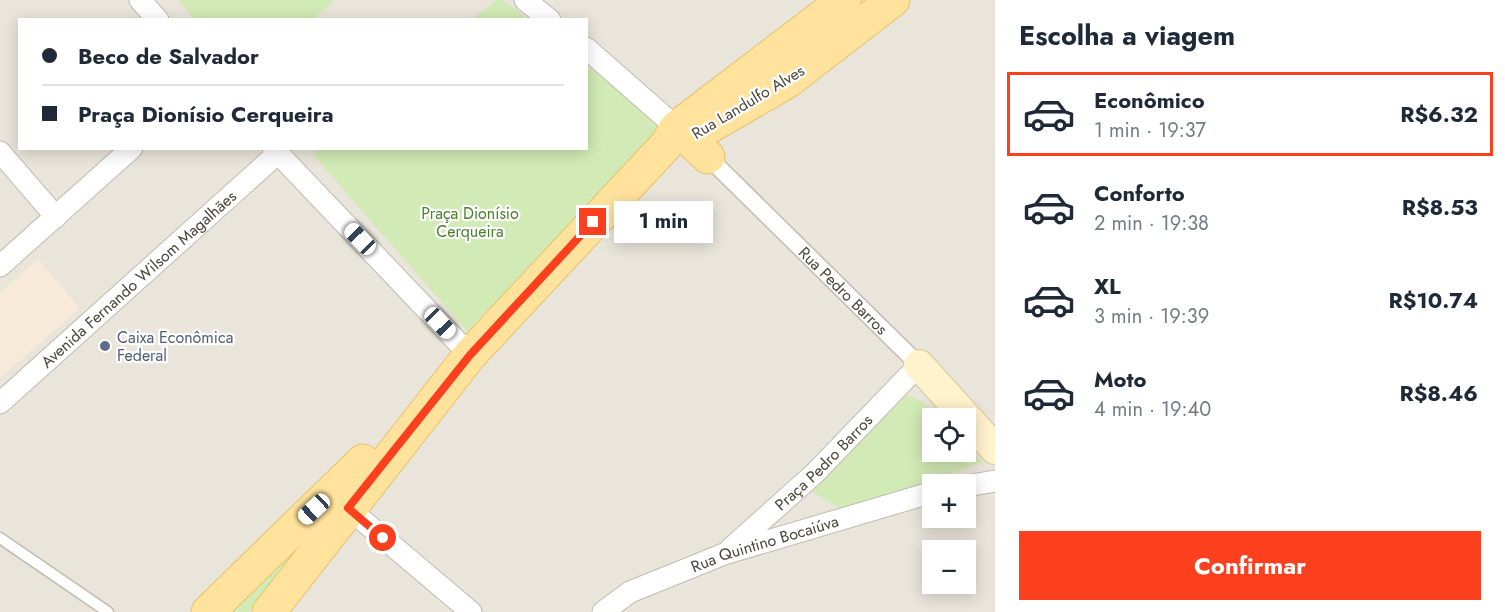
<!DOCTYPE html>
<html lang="pt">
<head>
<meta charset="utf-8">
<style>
	:root { --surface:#fff; --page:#f2f2f3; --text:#1f2937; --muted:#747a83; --line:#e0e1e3; --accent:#fc3f1d }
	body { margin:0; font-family:Jost,sans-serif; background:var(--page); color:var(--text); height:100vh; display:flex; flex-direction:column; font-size:22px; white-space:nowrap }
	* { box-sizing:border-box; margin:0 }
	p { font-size:20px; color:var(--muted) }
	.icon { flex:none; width:33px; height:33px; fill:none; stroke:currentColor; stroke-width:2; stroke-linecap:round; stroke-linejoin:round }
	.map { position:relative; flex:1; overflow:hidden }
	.panel { display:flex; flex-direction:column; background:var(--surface); width:510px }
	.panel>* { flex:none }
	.top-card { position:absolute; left:18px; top:18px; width:570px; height:132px; border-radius:0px; box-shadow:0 3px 15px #0003; display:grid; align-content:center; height:132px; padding:0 24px; background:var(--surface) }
	.buttons { position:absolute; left:922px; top:408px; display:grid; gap:12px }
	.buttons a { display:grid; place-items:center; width:54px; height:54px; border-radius:0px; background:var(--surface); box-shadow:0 3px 15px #0003; font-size:30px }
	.end { position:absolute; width:27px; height:27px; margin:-14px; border:8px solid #fc3f1d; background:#fff; box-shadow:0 0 0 3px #fff }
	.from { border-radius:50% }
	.bubble { position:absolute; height:42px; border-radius:0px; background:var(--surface); box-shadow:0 3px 15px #0003; font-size:20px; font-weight:700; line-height:42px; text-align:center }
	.car { position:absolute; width:18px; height:36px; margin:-18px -9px; border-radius:8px; box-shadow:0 0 4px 2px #0007; background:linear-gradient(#fff 24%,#345 0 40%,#fff 0 76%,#345 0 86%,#fff 0) }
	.top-card b { display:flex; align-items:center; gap:21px; height:57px; font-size:22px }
	.top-card b+b { border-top:2px solid var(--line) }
	.top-card i { width:15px; height:15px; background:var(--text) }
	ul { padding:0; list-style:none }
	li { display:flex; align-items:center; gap:18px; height:84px; margin:0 12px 9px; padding:0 12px; border:3px solid transparent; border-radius:0px }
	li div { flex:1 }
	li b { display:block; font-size:22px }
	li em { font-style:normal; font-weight:700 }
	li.on { border-color:var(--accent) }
	li>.icon { width:54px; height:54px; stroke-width:1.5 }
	h2 { padding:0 24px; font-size:27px; line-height:72px }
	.button { display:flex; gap:12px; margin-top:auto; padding:12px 24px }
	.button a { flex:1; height:69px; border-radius:0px; background:var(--accent); color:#fff; font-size:24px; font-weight:700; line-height:69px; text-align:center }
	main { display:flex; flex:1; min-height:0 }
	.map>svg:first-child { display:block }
</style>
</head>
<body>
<main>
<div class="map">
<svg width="995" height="612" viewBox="0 0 995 612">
	<rect width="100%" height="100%" fill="#f6f3ec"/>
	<path fill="#eae5da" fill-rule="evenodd" d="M 0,0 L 995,0 L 995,612 L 0,612 ZM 20,20 L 586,20 L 586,148 L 20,148 ZM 933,418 L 966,418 L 966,452 L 933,452 ZM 933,484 L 966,484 L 966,518 L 933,518 ZM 933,550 L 966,550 L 966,584 L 933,584 Z"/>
	<path fill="#f7ead8" d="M 38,259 L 80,308 L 0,378 L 0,293 Z"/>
	<g fill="#d2eab5">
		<path d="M 178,0 L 335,0 L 313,19 L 195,20 Z"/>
		<path d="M 496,0 L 503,0 L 528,19 L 473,19 Z"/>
		<path d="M 587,66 L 667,129 L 467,331 L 313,155 L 321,148 L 586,148 Z"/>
		<path d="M 907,395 L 922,401 L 939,418 L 933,418 L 933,452 L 966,452 L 966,446 L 982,462 L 847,512 L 812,492 Z"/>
		<path d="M 331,510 L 249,612 L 230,612 Z"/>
	</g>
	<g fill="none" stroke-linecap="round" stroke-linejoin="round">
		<g stroke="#c2bbae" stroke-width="13">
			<path id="service" d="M 0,538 L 108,612"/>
		</g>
		<g stroke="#c2bbae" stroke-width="19">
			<g id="pedestrian">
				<path id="s1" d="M 708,157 L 919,365"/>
			</g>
		</g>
		<g stroke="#c2bbae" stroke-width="23">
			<g id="minor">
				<path d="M 140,0 L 158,20"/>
				<path d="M 525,0 L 550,20"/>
				<path d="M 586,48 L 685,135"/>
				<path d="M 273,148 L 470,355"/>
				<path d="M 0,152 L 56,217"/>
				<path d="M 0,266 L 132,148"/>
				<path id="s2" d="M 0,403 L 277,154"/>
				<path d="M 966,486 L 995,481"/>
				<path d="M 348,508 L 471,612"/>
				<path id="s3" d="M 729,550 L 815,473 L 919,365"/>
				<path id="s4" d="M 603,612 L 630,592 L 724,554 L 933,492"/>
			</g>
		</g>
		<g stroke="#d6c79b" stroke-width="32">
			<path id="secondary" d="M 919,365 L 995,449"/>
		</g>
		<g stroke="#e6c16a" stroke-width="35">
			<g id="primary">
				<path d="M 700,132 L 788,81 L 893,0"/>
				<path d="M 688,138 L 708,157"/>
				<path d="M 208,612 L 363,461"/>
				<path d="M 269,612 L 470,355 L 667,144 L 676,128 L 844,0"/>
			</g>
		</g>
		<use href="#service" stroke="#fff" stroke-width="10"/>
		<use href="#pedestrian" stroke="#fff" stroke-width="16"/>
		<use href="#minor" stroke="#fff" stroke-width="21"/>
		<use href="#secondary" stroke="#fff3cd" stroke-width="30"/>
		<use href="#primary" stroke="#ffe39c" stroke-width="33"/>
	</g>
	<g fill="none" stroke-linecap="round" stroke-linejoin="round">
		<path stroke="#fc3f1d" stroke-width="8" d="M 383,538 L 348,508 L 470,355 L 593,222"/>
	</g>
	<circle fill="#5c6f8a" stroke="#fff" stroke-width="2" cx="105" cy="346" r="6"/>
	<g text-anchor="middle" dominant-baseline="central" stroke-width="4.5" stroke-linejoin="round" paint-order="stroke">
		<g font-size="16" fill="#4b4439" stroke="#fff">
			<text transform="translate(748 102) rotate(-31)">Rua Landulfo Alves</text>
			<text stroke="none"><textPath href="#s2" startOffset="186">Avenida Fernando Wilsom Magalhães</textPath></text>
			<text stroke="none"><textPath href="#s1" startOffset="190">Rua Pedro Barros</textPath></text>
			<text stroke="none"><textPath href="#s3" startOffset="129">Praça Pedro Barros</textPath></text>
			<text stroke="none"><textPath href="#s4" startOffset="177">Rua Quintino Bocaiúva</textPath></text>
		</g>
		<g font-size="16" fill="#4a7f2a" stroke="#fff">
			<text x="470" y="213">Praça Dionísio<tspan x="470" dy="18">Cerqueira</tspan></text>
		</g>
		<g font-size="16" fill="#4e5e75" stroke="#fff" text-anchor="start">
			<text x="117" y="337">Caixa Econômica<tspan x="117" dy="18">Federal</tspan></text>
		</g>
	</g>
</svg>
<div class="buttons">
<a><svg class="icon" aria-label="locate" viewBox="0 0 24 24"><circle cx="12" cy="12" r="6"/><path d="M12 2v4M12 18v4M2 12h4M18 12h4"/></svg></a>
<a>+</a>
<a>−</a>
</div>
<i class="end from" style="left:383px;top:538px"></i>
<i class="end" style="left:593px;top:222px"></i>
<div class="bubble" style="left:614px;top:201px;width:99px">1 min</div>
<i class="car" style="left:360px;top:239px;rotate:316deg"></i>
<i class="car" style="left:440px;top:323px;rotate:136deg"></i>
<i class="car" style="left:314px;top:509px;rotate:227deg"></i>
<div class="top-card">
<b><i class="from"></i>Beco de Salvador</b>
<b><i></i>Praça Dionísio Cerqueira</b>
</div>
</div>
<section class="panel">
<h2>Escolha a viagem</h2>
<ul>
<li class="on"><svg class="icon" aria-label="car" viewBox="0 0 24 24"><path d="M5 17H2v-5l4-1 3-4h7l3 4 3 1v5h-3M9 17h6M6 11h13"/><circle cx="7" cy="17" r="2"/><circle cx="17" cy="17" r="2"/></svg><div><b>Econômico</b><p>1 min · 19:37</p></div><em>R$6.32</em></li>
<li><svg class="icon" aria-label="car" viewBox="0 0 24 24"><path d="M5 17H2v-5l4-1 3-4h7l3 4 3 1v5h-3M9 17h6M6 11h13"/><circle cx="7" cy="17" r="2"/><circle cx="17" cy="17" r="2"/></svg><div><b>Conforto</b><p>2 min · 19:38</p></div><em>R$8.53</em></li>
<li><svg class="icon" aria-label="car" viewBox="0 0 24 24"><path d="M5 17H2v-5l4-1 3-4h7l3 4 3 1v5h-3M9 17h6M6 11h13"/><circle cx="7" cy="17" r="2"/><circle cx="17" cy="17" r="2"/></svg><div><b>XL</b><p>3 min · 19:39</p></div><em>R$10.74</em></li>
<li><svg class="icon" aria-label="car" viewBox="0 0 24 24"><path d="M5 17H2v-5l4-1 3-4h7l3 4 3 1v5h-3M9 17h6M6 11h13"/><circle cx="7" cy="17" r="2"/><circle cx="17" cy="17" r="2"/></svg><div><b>Moto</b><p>4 min · 19:40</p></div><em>R$8.46</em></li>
</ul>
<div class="button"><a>Confirmar</a></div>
</section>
</main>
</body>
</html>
